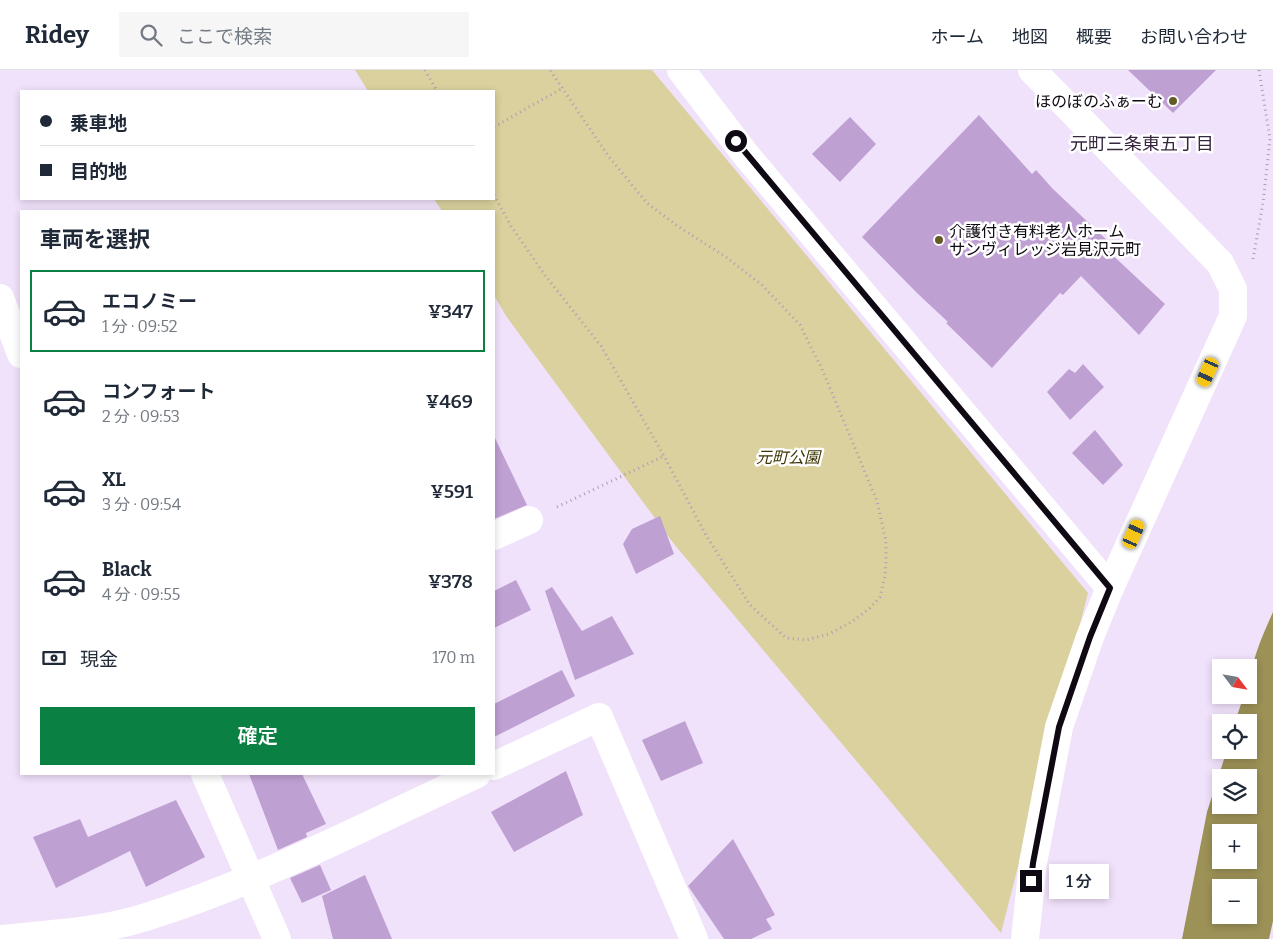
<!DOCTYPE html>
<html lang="ja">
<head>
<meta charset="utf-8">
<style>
	:root { --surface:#fff; --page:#f6f6f7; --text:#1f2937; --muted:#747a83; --line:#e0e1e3; --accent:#0b8043 }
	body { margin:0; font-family:Bitter,"Noto Sans JP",serif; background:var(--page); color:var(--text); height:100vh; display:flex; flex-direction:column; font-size:19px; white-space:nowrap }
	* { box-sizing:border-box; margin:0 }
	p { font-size:16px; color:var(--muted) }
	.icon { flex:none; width:28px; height:28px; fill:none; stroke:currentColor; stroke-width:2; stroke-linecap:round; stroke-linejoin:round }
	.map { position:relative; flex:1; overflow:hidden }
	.side { position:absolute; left:20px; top:140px; width:475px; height:565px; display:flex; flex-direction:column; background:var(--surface); border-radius:0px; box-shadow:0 2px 8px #0003 }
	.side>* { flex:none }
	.hud { position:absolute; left:20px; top:20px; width:475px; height:110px; border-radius:0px; box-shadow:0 2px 8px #0003; display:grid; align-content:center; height:110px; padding:0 20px; background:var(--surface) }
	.needle { width:32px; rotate:121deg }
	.tools { position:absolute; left:1212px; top:589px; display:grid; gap:10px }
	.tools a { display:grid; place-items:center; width:45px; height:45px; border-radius:0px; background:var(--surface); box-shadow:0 2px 8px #0003; font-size:25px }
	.end { position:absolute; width:22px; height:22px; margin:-11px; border:6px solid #0f0913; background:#fff; box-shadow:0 0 0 2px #fff }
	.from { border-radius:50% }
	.bubble { position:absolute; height:35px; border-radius:0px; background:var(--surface); box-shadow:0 2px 8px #0003; font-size:16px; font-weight:600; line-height:35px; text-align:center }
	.car { position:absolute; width:15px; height:30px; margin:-15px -8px; border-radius:6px; box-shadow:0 0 4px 1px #0007; background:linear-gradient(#f5c518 24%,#345 0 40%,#f5c518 0 76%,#345 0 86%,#f5c518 0) }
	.hud b { display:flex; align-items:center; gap:18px; height:48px; font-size:19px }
	.hud b+b { border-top:1px solid var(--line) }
	.hud i { width:12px; height:12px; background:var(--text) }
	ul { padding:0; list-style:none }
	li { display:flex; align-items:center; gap:15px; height:82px; margin:0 10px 8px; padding:0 10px; border:2px solid transparent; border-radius:0px }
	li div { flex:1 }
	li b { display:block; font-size:19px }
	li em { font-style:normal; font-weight:600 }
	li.active { border-color:var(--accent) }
	li>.icon { width:45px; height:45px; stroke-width:1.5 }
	h2 { padding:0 20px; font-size:22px; line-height:60px }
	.pay { display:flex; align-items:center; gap:12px; height:55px; padding:0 20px; font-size:19px }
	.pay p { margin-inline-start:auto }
	.primary-button { display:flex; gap:10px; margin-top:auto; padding:10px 20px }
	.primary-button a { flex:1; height:58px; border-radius:0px; background:var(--accent); color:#fff; font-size:20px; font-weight:600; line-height:58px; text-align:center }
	header { display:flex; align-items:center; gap:30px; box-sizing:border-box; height:70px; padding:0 25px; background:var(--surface); border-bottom:1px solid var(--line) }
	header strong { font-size:24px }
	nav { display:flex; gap:28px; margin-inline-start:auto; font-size:18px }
	.search { width:350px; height:45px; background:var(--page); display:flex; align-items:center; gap:12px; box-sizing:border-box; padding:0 18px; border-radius:0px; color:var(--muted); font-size:19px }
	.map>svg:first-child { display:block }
</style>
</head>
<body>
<header>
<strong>Ridey</strong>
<div class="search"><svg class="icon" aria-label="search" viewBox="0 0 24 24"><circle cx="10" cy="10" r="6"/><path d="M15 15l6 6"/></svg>ここで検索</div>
<nav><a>ホーム</a><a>地図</a><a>概要</a><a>お問い合わせ</a></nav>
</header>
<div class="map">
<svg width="1273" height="869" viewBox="0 0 1273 869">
	<rect width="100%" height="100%" fill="#f1e2fb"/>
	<path fill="#dad19e" d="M 355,0 L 652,0 L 1088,523 L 1001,863 L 674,474 L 506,246 L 494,225 L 494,141 L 442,141 L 434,129 L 494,129 L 494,21 L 368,21 Z"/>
	<path fill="#9c9156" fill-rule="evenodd" d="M 1273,542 L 1273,851 L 1269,869 L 1182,869 L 1207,742 L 1227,680 L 1249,680 L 1249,652 L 1235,652 L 1244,625 L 1249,625 C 1249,595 1261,569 1273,542 ZM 1221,708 L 1249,708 L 1249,735 L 1221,735 ZM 1221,762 L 1249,762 L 1249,790 L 1221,790 ZM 1221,818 L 1249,818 L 1249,845 L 1221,845 Z"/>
	<g fill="#bfa0d3">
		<path d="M 1128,0 L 1216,0 L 1173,43 Z"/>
		<path d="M 979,45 L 1032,104 L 1036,100 L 1053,119 L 1111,174 L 1106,179 L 1165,234 L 1139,265 L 1081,206 L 1063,225 L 1060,223 L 992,298 L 946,253 L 948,252 L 917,223 L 862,167 Z"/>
		<path d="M 850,47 L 876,74 L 840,112 L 812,84 Z"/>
		<path d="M 1083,294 L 1104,317 L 1070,350 L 1047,322 L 1069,299 L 1075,303 Z"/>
		<path d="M 1095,360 L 1123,395 L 1103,415 L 1072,383 Z"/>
		<path d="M 494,366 L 527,435 L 494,449 Z"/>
		<path d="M 660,446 L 674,484 L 636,504 L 623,474 L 632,459 Z"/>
		<path d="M 516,510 L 531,540 L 494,558 L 494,521 Z"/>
		<path d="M 552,517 L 582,561 L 612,546 L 634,584 L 575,610 L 545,521 Z"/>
		<path d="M 562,600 L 575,626 L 494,667 L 494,634 Z"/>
		<path d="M 685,651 L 703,693 L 661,711 L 642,670 Z"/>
		<path d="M 566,701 L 583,745 L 514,782 L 491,742 Z"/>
		<path d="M 249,704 L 302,704 L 326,754 L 306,763 L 307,767 L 278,780 Z"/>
		<path d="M 176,730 L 205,787 L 146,817 L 130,781 L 56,818 L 33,767 L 80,749 L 88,767 Z"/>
		<path d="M 733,769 L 775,845 L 766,849 L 772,859 L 751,869 L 724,869 L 688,816 Z"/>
		<path d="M 320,795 L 331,820 L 302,833 L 290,808 Z"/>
		<path d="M 365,805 L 392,869 L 333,869 L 322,826 Z"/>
	</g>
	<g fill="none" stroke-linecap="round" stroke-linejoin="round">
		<g stroke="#aa9eb2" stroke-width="3" stroke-dasharray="1 4" stroke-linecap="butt">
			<path d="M 425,0 L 437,21"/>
			<path d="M 494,57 L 561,19"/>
			<path d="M 494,125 L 511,156 L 544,204 L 601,276 L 664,386 L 707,467 L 750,535 L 786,568 L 806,570 L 829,564 L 853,551 L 870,538 L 880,527 L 885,506 L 886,492 L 886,471 L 877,431 L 822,299 L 800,255 L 762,215 L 726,187 L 679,157 L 647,133 L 609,87 L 550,0"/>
			<path d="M 1253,189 L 1263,133 L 1270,69 L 1259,0"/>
			<path d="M 557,437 L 664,386"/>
		</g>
		<g stroke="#fff" stroke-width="28">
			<path d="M 681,0 L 746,85 L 1110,518"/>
			<path d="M 0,228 L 21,284"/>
			<path d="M 494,466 L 529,450"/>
			<path d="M 494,696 L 599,647 L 694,869"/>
			<path d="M 205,704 L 277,869"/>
			<path d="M 0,869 C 49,864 99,862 146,847 C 261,811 369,754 477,704"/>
			<path d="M 1025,869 L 1033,793 L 1059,657 L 1090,567 L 1110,518 L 1233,246 L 1233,219 L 1220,193 L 1032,0"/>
		</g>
	</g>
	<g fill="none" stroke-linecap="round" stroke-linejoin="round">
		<path stroke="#0f0913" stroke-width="6" d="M 736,71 L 1110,518 L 1090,567 L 1059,657 L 1033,793 L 1031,811"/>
	</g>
	<g fill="#645a27" stroke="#fff" stroke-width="2">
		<circle cx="1173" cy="31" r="5"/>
		<circle cx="939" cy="170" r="5"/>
	</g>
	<g text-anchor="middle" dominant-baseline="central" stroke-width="5" stroke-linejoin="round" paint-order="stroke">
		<g font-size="16" fill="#0f0913" stroke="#fff" text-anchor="end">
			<text x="1163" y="31">ほのぼのふぁーむ</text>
			<text x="949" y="161" text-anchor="start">介護付き有料老人ホーム<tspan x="949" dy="18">サンヴィレッジ岩見沢元町</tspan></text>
		</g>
		<g font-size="16" font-style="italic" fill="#3d3502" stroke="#fff">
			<text x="788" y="387">元町公園</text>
		</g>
		<g font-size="18" fill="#36273f" stroke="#fff">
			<text x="1142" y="74">元町三条東五丁目</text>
		</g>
	</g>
</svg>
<div class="tools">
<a><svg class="needle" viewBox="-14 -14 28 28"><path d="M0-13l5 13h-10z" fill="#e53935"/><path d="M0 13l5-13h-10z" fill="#747a83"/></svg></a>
<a><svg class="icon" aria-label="locate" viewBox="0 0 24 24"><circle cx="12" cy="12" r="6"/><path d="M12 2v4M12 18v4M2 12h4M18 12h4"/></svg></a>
<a><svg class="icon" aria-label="layers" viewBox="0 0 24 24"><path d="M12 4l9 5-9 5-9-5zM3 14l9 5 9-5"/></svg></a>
<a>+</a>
<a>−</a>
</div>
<i class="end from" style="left:736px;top:71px"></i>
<i class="end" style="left:1031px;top:811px"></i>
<div class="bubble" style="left:1049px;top:794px;width:60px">1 分</div>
<i class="car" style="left:1208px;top:302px;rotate:204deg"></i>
<i class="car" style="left:1134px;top:464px;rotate:24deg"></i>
<div class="hud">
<b><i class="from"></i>乗車地</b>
<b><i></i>目的地</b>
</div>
<section class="side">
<h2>車両を選択</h2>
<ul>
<li class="active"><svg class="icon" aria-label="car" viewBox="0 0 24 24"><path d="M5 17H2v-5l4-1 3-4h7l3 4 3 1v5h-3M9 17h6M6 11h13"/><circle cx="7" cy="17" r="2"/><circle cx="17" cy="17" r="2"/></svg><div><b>エコノミー</b><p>1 分 · 09:52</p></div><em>¥347</em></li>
<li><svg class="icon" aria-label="car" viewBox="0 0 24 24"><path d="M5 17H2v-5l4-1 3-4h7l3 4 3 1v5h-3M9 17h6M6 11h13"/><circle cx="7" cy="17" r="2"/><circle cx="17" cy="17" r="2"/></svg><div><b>コンフォート</b><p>2 分 · 09:53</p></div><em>¥469</em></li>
<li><svg class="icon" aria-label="car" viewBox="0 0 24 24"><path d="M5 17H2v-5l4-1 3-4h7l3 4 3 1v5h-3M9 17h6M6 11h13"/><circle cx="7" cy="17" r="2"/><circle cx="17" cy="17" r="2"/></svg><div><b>XL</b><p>3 分 · 09:54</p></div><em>¥591</em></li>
<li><svg class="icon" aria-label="car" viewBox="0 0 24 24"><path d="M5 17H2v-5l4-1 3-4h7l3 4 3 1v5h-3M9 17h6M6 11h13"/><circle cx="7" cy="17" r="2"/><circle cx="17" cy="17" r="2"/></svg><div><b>Black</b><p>4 分 · 09:55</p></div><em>¥378</em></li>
</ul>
<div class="pay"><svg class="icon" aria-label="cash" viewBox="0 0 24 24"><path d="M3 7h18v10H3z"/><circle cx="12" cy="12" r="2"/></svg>現金<p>170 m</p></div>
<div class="primary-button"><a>確定</a></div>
</section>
</div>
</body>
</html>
